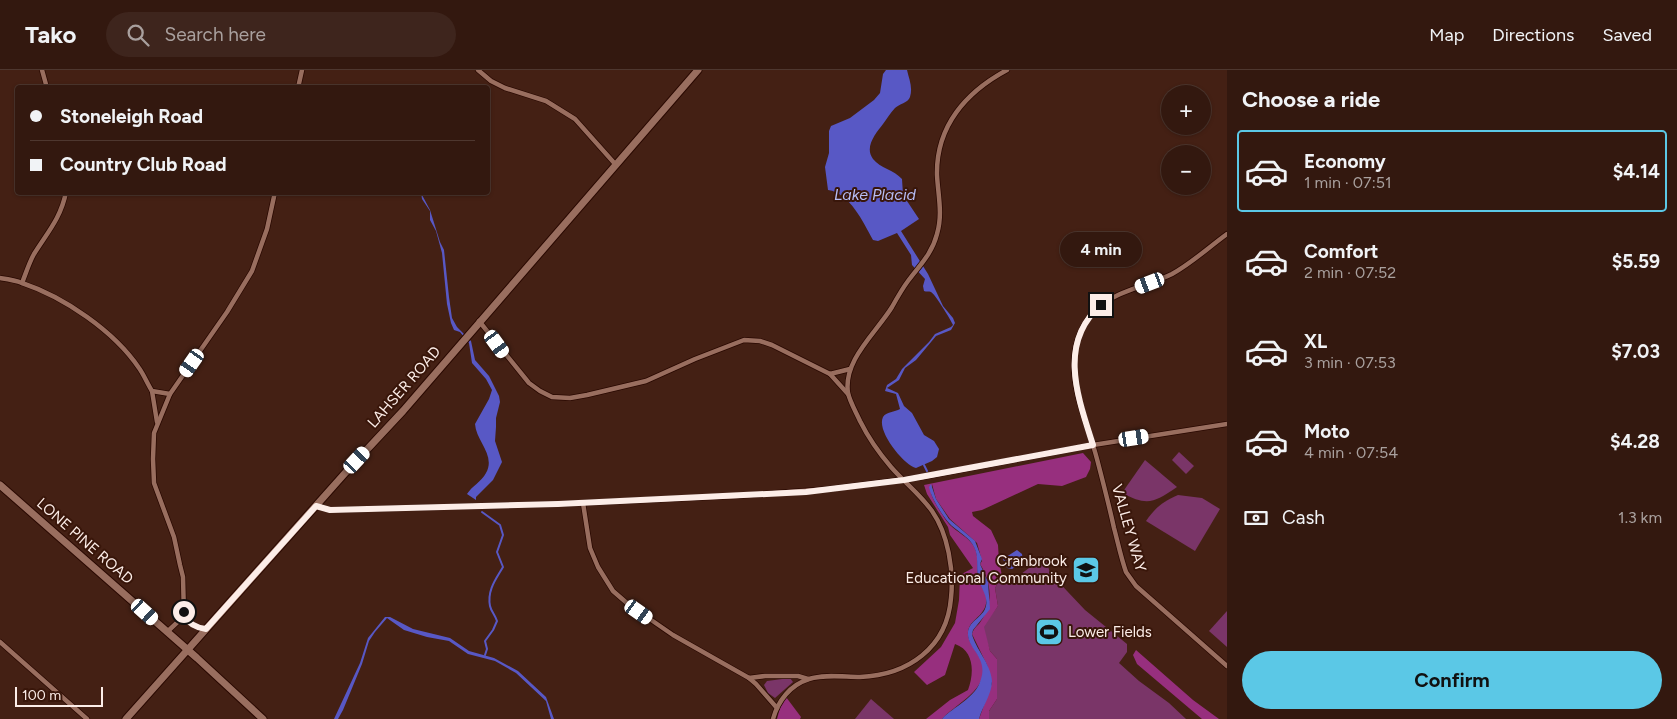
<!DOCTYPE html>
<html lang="en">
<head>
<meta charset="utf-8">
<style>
	:root { --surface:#33180f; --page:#3e251d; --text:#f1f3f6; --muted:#a9a09e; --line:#4e372f; --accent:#5bc8e6 }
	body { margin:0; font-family:Figtree,sans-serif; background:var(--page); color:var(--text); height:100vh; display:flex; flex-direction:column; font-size:19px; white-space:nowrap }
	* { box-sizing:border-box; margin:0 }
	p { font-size:16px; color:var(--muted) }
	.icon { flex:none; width:28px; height:28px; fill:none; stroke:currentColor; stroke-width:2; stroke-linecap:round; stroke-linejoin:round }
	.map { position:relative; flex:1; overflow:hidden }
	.panel { display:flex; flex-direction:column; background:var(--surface); width:450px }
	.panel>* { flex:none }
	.banner { position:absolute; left:15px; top:15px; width:475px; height:110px; border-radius:5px; box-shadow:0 1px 4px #0004,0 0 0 1px var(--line); display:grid; align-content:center; height:110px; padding:0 15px; background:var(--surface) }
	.tools { position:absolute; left:1161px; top:15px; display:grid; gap:10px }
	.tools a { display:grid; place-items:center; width:50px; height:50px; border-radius:50%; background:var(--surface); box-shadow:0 1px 4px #0004,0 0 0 1px var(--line); font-size:25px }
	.scale { position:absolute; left:15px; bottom:12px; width:88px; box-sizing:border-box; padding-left:5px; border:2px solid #fcede8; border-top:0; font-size:14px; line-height:18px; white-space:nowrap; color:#fcede8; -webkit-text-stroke:4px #39160a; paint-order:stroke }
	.end { position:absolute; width:22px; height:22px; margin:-11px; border:6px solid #fcede8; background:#111; box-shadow:0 0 0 2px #111 }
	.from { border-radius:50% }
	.bubble { position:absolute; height:35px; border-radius:18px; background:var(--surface); box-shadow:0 1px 4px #0004,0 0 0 1px var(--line); font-size:16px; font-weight:700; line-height:35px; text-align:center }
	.car { position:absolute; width:15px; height:30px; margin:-15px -8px; border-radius:6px; box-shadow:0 0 4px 1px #0007; background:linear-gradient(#fff 24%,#345 0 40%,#fff 0 76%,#345 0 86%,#fff 0) }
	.banner b { display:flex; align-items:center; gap:18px; height:48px; font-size:19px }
	.banner b+b { border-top:1px solid var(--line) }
	.banner i { width:12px; height:12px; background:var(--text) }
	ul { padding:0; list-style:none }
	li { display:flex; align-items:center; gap:15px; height:82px; margin:0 10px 8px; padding:0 5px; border:2px solid transparent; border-radius:5px }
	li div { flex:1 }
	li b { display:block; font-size:19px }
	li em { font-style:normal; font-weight:700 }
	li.active { border-color:var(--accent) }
	li>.icon { width:45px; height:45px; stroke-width:1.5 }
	h2 { padding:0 15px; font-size:22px; line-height:60px }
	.pay { display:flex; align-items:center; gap:12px; height:55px; padding:0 15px; font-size:19px }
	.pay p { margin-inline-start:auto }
	.cta { display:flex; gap:10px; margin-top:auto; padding:10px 15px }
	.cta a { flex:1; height:58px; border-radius:30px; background:var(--accent); color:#111; font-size:20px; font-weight:700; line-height:58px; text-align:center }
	header { display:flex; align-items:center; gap:30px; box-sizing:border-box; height:70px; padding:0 25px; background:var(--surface); border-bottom:1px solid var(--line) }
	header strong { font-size:24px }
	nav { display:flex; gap:28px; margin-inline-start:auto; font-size:18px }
	.search { width:350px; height:45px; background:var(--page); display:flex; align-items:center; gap:12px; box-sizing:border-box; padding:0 18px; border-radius:28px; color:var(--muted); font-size:19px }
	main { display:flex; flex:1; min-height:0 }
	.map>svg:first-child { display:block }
</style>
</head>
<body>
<header>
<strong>Tako</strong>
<div class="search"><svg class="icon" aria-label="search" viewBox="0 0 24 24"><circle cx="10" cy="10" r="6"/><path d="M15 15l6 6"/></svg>Search here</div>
<nav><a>Map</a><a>Directions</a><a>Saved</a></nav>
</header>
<main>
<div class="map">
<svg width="1227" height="649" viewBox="0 0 1227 649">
	<rect width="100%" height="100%" fill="#442014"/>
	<g fill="#7a3568">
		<path d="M 1179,382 L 1194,396 L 1186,404 L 1172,390 Z"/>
		<path d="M 1145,390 L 1177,417 C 1154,433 1147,436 1122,423 Z"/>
		<path d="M 1178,425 L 1202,428 L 1220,439 L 1195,481 L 1146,451 C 1156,437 1162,432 1178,425 Z"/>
		<path d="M 1045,486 L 1050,503 L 1085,540 L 1127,574 L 1127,582 L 1119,593 L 1139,611 L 1169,633 L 1186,649 L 989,649 L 989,641 L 997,629 L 997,589 L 990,581 L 986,569 L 979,562 L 998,536 L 995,518 L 1002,506 L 1017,507 Z"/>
		<path d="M 1227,541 L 1227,577 L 1209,561 Z"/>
		<path d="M 790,608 L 793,612 L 775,628 L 768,623 L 764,615 L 767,611 Z"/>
		<path d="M 871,629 L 894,649 L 855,649 Z"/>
	</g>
	<g fill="#972f7e">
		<path d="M 1083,383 L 1091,392 L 1090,399 L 1086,407 L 1062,416 L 1038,414 L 982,440 L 972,442 L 973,446 L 991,460 L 998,475 L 999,491 L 1002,506 L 995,518 L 998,536 L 984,557 L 990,581 L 997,589 L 997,629 L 989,641 L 989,649 L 979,649 L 992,613 L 987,595 L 972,564 C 974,557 978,556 981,551 C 994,533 991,511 980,494 L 982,491 L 977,473 L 950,449 L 936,429 L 932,414 C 932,418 930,422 932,426 C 934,432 945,450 950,455 C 957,462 968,467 973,475 C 980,485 976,498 978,509 C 980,515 985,520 986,526 C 989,546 969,548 968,562 C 967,572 977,581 981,590 C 993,618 956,633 942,649 L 926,649 L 950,630 L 968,620 C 974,604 975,581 955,574 L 945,605 L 927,615 L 914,602 L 941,577 L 955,553 L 959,530 L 960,505 L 973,498 L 950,465 L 948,457 L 927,424 L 924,415 Z"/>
		<path d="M 1136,580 L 1193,630 L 1219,649 L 1202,649 L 1137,594 L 1133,585 Z"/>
		<path d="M 786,627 L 801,647 L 800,649 L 777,649 L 780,638 Z"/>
	</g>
	<g fill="#5858c5">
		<path d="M 886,0 L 907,0 C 909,9 913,17 910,27 C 908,33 899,34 895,38 C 890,43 887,49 883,54 C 876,63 864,77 873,89 C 880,98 894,100 902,109 L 903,125 L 919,149 L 901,161 L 928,204 L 943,236 L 953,248 L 955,253 L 951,260 L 936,266 L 916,290 L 905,298 L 899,310 L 887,318 L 898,323 L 904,336 L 912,343 L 924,365 L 934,371 L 939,379 L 937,387 L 932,391 L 916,398 C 904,395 876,361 883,347 C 886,342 895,342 900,339 L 896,324 L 885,321 L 887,315 L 896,309 L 902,299 L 929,272 L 935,264 L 951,257 L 953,255 C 951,250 935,224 931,222 C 929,221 926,222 924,221 L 923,216 L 925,209 L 912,195 L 911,185 L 897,163 L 878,171 L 873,170 C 863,152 850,123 828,120 L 825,97 L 829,83 L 829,61 L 831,56 L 850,48 L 874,30 L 880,23 L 883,4 Z"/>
		<path d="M 421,123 L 430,140 L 440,172 L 444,180 L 449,227 L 452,248 L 457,257 L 471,271 L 475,290 L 489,306 L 499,326 L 500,332 L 496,348 L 496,357 L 495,371 L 502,392 L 493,410 L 476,427 L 476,430 L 467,424 C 472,416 481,412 486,403 C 496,385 476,371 475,354 L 489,329 L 492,320 L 486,309 L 472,293 L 469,273 L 460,262 L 454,260 L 451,253 L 447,234 L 442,183 L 436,161 L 430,150 L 430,141 L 422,129 Z"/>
		<path d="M 931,414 L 936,429 L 949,449 L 975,471 L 982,489 L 980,494 L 988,512 L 990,539 L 973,560 L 972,564 C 975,578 991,594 992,611 C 992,624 982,637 979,649 L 942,649 C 954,636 976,628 981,609 C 988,587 967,579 968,563 C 968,552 981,548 985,539 C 990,527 980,518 978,507 C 976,496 979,486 974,477 C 970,468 959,462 952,456 C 944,449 931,428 929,417 Z"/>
		<path d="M 1017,480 L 1022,484 L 1023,492 L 1012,499 L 1007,498 L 1003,489 Z"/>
		<path d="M 385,547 L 390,547 L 413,559 L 450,568 L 469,581 L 494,588 L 518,601 L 546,627 L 554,649 L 551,649 L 546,631 L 516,603 L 495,591 L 468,584 L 449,571 L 427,567 L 404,560 L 387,548 L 375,562 L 369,571 L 362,594 L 343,640 L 338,649 L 334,649 L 360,593 L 368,568 Z"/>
	</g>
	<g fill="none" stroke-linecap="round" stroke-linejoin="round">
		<g stroke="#5858c5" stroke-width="2">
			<path d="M 924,395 L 927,401"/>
			<path d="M 482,442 L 500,455 L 503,465 L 497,482 L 503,497 C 496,509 487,520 490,536 C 491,541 495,545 497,551 L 493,560 L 485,571 L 487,579 L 485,585"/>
		</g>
		<g stroke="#290800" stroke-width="6">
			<g id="street">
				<path d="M 42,0 L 47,18"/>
				<path d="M 478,0 L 491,11 L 505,18 L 546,31 L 575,49 L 616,95"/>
				<path d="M 298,18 L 302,0"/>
				<path d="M 1227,164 C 1209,177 1192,193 1172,204 C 1148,216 1117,220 1097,239 C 1082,252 1074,273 1074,293 C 1073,325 1089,358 1097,389 C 1103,412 1109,435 1114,458 C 1118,473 1121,488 1126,502 L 1136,516 L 1227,596"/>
				<path d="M 0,208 C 7,209 15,210 22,213 C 64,227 114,261 139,298 C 144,305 147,313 152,321 L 170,324"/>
				<path d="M 22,213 C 26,203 29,193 34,184 C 47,163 61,148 66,122"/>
				<path d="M 479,251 L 529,313 L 540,321 L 552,327 L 570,328 L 587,325 L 646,311 L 695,289 L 744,270 L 760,271 L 772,275 L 830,304 L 850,299"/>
				<path d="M 830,304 L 848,324"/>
				<path d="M 152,321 L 157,352"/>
				<path d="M 583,433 L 590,478 L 598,497 L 613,521 L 628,534 L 673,565 L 749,608 L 765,606 L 798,606 L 808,609"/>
				<path d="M 316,436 L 330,440 L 558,434 L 736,426 L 829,419 L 923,407 L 1093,375 L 1227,354"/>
				<path d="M 184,546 C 189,554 197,558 206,559"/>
				<path d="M 167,562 L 184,546 L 183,507 L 180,495 L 174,467 L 154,413 L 153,389 L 154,363 L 170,324 L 227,242 L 252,201 L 267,159 L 275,122"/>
				<path d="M 0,572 L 87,649"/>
				<path d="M 749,608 L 756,614 L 777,638"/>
				<path d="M 773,649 C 778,631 790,615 809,609 C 824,604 844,607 860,607 C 908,605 947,578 951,528 C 954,500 948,464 932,441 C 920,424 904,412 891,397 C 879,383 868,367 860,351 C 856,342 850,332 848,323 C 843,290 876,263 892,237 C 897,228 902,219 908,211 C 919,196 932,184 937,164 C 943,144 938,125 937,105 C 936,56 966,22 1007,0"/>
			</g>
		</g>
		<g stroke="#290800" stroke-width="9">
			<g id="secondary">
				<path d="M 0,415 L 197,588 L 263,649"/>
				<path d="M 126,649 L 346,402 L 403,341 L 698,0"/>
			</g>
		</g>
		<use href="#street" stroke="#996e5f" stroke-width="4.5"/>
		<use href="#secondary" stroke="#996e5f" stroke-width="7"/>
	</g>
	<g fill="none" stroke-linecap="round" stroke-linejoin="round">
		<path stroke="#fcede8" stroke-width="6" d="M 184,542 L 184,546 C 189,554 197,558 206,559 L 316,436 L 330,440 L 558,434 L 806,422 L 904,410 L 1093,375 C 1078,328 1057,273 1101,235"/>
	</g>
	<defs>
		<g id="school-square" transform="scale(1.4375)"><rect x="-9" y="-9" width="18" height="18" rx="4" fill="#5bc8e6" stroke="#39160a"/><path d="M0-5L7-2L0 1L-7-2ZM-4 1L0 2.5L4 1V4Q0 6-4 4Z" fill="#111"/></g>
		<g id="stadium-square" transform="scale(1.4375)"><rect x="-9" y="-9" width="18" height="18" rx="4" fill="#5bc8e6" stroke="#39160a"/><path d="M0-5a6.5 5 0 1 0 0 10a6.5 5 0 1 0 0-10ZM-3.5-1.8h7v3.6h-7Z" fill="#111"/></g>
	</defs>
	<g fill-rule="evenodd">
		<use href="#school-square" x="1086" y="500"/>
		<use href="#stadium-square" x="1049" y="562"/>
	</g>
	<g text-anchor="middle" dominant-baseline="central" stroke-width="4" stroke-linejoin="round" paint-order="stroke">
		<g font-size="15" fill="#fcede8" stroke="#39160a">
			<text transform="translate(404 317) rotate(-49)">LAHSER ROAD</text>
			<text transform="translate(1129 458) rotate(74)">VALLEY WAY</text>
			<text transform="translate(85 471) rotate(41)">LONE PINE ROAD</text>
		</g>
		<g font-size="15" fill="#fcede8" stroke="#39160a" text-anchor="end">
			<text x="1067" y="491">Cranbrook<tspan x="1067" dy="17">Educational Community</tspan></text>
			<text x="1068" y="562" text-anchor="start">Lower Fields</text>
		</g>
		<g font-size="16" font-style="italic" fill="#b7bef6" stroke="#39160a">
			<text x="875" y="124">Lake Placid</text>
		</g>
	</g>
</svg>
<div class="tools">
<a>+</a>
<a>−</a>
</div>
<div class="scale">100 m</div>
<i class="end from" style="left:184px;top:542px"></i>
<i class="end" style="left:1101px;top:235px"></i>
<div class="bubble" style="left:1060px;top:162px;width:82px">4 min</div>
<i class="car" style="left:1150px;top:213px;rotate:249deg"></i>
<i class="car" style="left:497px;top:274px;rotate:144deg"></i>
<i class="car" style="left:192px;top:293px;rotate:215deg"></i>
<i class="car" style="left:1134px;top:368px;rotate:81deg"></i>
<i class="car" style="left:357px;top:390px;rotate:43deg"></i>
<i class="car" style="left:145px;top:542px;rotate:132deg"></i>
<i class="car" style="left:639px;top:542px;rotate:125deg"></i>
<div class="banner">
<b><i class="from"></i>Stoneleigh Road</b>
<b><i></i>Country Club Road</b>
</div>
</div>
<section class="panel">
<h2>Choose a ride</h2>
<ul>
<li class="active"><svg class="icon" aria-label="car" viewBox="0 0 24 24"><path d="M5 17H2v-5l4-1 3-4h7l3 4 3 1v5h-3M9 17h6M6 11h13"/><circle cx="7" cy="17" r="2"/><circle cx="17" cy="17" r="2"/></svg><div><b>Economy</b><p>1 min · 07:51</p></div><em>$4.14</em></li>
<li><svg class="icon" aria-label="car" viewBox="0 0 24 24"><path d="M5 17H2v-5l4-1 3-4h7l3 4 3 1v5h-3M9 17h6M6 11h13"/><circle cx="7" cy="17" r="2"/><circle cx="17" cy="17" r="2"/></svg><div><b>Comfort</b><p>2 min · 07:52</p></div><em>$5.59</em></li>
<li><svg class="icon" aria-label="car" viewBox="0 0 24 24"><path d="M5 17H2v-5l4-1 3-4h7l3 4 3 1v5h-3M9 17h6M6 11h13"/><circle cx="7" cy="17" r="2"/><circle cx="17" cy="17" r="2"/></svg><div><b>XL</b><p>3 min · 07:53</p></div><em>$7.03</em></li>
<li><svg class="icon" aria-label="car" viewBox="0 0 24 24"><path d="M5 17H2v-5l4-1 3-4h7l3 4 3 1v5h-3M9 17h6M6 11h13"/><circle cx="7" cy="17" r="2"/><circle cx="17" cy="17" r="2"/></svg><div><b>Moto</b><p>4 min · 07:54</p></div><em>$4.28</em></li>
</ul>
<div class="pay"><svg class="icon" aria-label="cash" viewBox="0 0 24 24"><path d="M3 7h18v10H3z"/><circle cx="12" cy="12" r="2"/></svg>Cash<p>1.3 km</p></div>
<div class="cta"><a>Confirm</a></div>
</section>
</main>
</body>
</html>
